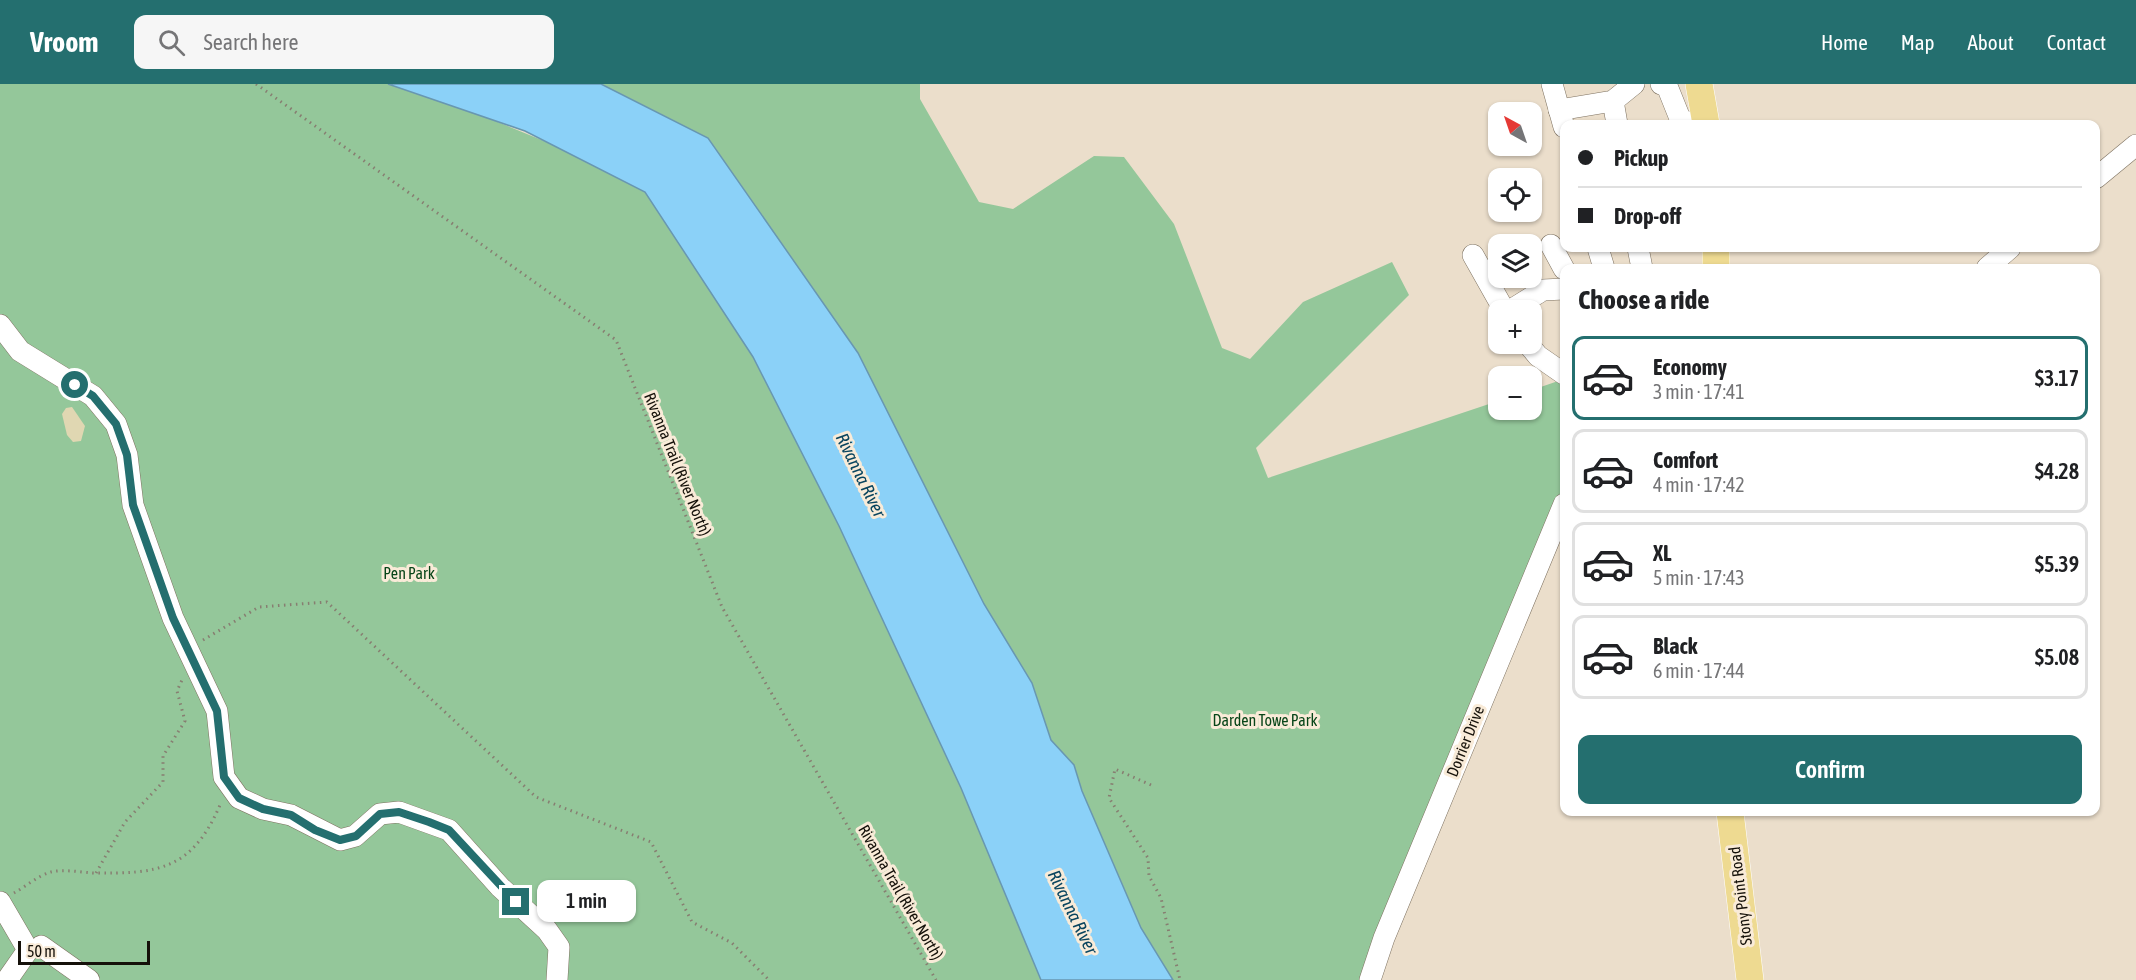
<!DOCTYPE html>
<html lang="en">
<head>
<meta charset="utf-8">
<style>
	:root { --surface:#fff; --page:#f6f6f6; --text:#202124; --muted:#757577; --line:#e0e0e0; --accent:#246f6f }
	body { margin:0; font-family:"Asap Condensed",sans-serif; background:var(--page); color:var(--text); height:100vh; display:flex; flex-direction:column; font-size:22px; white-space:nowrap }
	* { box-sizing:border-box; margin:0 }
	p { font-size:20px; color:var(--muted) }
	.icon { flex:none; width:33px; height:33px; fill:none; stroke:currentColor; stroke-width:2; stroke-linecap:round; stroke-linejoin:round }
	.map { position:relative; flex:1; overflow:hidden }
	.details { position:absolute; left:1560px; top:180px; width:540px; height:552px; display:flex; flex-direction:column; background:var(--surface); border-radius:12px; box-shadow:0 2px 4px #0004 }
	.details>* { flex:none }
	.guide { position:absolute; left:1560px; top:36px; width:540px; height:132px; border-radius:12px; box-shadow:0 2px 4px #0004; display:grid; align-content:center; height:132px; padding:0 18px; background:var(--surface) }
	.needle { width:39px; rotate:320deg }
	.controls { position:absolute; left:1488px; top:18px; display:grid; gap:12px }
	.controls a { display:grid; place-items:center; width:54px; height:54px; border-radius:12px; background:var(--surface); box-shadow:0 2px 4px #0004; font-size:30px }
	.scale { position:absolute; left:18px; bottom:15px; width:132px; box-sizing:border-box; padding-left:6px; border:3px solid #15110a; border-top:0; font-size:16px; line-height:21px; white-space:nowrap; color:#15110a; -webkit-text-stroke:4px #f9ebd8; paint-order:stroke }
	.end { position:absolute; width:27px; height:27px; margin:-14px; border:8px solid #246f6f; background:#fff; box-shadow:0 0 0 3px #fff }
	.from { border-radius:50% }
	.bubble { position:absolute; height:42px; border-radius:12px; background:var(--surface); box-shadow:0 2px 4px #0004; font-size:20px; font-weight:600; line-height:42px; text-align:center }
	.guide b { display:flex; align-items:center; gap:21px; height:57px; font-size:22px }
	.guide b+b { border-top:2px solid var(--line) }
	.guide i { width:15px; height:15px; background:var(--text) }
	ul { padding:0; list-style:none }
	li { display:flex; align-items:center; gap:18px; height:84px; margin:0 12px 9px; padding:0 6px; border:3px solid var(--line); border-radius:12px }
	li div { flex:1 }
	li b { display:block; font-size:22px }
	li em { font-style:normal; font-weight:600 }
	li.on { border-color:var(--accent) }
	li>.icon { width:54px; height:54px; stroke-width:1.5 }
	h2 { padding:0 18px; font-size:27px; line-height:72px }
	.primary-button { display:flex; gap:12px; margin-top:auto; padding:12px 18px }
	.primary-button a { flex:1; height:69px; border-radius:12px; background:var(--accent); color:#fff; font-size:24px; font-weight:600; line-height:69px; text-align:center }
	header { display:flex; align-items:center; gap:36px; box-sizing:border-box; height:84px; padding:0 30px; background:var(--accent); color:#fff }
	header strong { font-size:28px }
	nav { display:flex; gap:33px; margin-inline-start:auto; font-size:21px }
	.search { width:420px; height:54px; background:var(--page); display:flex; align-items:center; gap:15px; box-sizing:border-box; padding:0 21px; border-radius:12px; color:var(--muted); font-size:22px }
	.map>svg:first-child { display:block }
</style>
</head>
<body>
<header>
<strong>Vroom</strong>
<div class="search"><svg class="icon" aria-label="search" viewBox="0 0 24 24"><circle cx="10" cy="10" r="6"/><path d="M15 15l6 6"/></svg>Search here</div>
<nav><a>Home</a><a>Map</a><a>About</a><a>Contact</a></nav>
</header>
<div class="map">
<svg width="2136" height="896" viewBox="0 0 2136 896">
	<rect width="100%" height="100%" fill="#ebdecb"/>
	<g fill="#94c79a">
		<path d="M 0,0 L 405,0 L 637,95 L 740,246 L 843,425 L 1066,896 L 0,896 Z"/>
		<path d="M 599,0 L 920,0 L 920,15 L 979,118 L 1013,125 L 1094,72 L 1124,73 L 1174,140 L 1222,264 L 1250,275 L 1303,218 L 1392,178 L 1409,211 L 1256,364 L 1268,394 L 1498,317 L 1498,326 L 1532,326 L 1532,306 L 1564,295 L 1564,433 L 1372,896 L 1173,896 L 1141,844 L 1082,707 L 1074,681 L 1051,656 L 1032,599 L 984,520 L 858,269 L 708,54 Z"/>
	</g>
	<path fill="#e0d7b2" d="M 72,323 L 85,342 L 81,357 L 73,358 L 67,351 L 62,330 L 66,324 Z"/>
	<path fill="#8bd1f8" stroke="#6897b1" stroke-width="1.5" d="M 388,0 L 601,0 L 708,54 L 858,269 L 984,520 L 1032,599 L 1051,656 L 1074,681 L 1082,707 L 1141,844 L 1173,896 L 1041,896 L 961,704 L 839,442 L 753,273 L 645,108 L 525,47 Z"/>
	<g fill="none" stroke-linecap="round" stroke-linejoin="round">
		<g stroke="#7e7261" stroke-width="22">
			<g id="minor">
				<path d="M 1552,0 L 1564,43"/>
				<path d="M 1661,0 L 1667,2 L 1681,37 L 1706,40"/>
				<path d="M 1613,17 L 1617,40"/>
				<path d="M 1559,26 L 1613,17 L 1634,0"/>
				<path d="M 2096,94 L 2136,61"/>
				<path d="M 1551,161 L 1564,185"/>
				<path d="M 1598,164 L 1604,184"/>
				<path d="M 1638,164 L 1642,184"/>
				<path d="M 1473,171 L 1504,226"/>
				<path d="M 1987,184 L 2010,164"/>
				<path d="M 1511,226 L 1543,206 L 1564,205"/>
				<path d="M 0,241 L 20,267 L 93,312 L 116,340 L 127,371 L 133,421 L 173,534 L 217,627 L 224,693 L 239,714 L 263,725 L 291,731 L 340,756 L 355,752 L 380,730 L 399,728 L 449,746 L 500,803 L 547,846 L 559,863 L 557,896"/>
				<path d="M 1528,260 L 1538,272 L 1564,290"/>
				<path d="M 0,818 L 28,866 L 7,896"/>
				<path d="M 41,862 L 89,896"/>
				<path d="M 1370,896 L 1384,854 L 1564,420"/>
			</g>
		</g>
		<g stroke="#fff" stroke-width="28">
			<g id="major">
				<path d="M 1699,0 L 1706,40"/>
				<path d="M 1716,164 L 1716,184"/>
				<path d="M 1730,728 L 1750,896"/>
			</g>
		</g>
		<g stroke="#877e71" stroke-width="3" stroke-dasharray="1.5 4.5" stroke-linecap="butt">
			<path d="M 256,0 L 616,256 L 722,523 L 936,896"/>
			<path d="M 203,556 L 259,523 L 327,518 L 536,713 L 651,758 L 692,838 L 732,859 L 769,896"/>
			<path d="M 1151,701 L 1115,685 L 1109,714 L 1148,774 L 1149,792 L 1161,814 L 1180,896"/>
			<path d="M 96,789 L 125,738 L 163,698 L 163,672 L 185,637 L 177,607 L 182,596"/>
			<path d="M 14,809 C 25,803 39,791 51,788 C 63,785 80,788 93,789 C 158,790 192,786 220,721"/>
		</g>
		<use href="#minor" stroke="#fff" stroke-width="21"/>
		<use href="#major" stroke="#eeda91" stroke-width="27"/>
	</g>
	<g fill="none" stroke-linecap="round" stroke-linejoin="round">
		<path stroke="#246f6f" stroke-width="8" d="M 75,301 L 93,312 L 116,340 L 127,371 L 133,421 L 173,534 L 217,627 L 224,693 L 239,714 L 263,725 L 291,731 L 315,746 L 340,756 L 356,752 L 380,730 L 399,728 L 429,738 L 449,746 L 516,818"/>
	</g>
	<g text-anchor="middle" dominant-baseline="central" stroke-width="6" stroke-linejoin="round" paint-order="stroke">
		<g font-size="16" fill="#15110a" stroke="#f9ebd8">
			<text transform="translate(678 380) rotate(68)">Rivanna Trail (River North)</text>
			<text transform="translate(1465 657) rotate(-68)">Dorrier Drive</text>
			<text transform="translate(901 808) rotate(60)">Rivanna Trail (River North)</text>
			<text transform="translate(1740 812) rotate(-97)">Stony Point Road</text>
		</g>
		<g font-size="16" fill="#074518" stroke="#f9ebd8">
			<text x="409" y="489">Pen Park</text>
			<text x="1265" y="636">Darden Towe Park</text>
		</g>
		<g font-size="18" font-style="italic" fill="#0a455f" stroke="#f9ebd8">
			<text transform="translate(861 391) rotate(64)">Rivanna River</text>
			<text transform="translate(1073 828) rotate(64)">Rivanna River</text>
		</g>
	</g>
</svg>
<div class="controls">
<a><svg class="needle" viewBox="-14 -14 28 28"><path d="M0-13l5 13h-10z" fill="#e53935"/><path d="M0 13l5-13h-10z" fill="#757577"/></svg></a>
<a><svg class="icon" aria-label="locate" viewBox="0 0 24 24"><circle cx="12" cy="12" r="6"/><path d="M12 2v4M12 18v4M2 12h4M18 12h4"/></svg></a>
<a><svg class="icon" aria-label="layers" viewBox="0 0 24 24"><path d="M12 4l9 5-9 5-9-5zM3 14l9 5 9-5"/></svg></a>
<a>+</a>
<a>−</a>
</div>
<div class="scale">50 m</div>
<i class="end from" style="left:75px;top:301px"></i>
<i class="end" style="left:516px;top:818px"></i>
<div class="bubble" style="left:537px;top:796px;width:99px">1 min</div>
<div class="guide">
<b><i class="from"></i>Pickup</b>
<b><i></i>Drop-off</b>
</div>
<section class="details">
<h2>Choose a ride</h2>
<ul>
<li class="on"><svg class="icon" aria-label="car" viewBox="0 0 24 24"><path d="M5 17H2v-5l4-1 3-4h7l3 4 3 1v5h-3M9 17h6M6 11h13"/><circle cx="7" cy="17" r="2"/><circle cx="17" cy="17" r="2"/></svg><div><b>Economy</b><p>3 min · 17:41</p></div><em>$3.17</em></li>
<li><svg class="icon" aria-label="car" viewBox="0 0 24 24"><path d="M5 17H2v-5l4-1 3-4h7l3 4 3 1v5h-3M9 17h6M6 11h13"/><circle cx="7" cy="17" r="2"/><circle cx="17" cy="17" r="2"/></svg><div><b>Comfort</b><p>4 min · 17:42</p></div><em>$4.28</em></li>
<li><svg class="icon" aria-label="car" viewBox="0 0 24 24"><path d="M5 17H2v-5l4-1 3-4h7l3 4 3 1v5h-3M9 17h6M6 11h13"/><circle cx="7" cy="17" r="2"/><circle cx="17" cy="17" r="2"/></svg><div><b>XL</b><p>5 min · 17:43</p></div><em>$5.39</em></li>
<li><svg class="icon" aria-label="car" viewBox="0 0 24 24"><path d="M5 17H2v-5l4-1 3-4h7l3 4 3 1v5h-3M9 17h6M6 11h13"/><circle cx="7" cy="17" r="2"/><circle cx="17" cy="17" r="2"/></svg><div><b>Black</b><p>6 min · 17:44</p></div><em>$5.08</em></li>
</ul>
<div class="primary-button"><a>Confirm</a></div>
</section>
</div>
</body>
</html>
